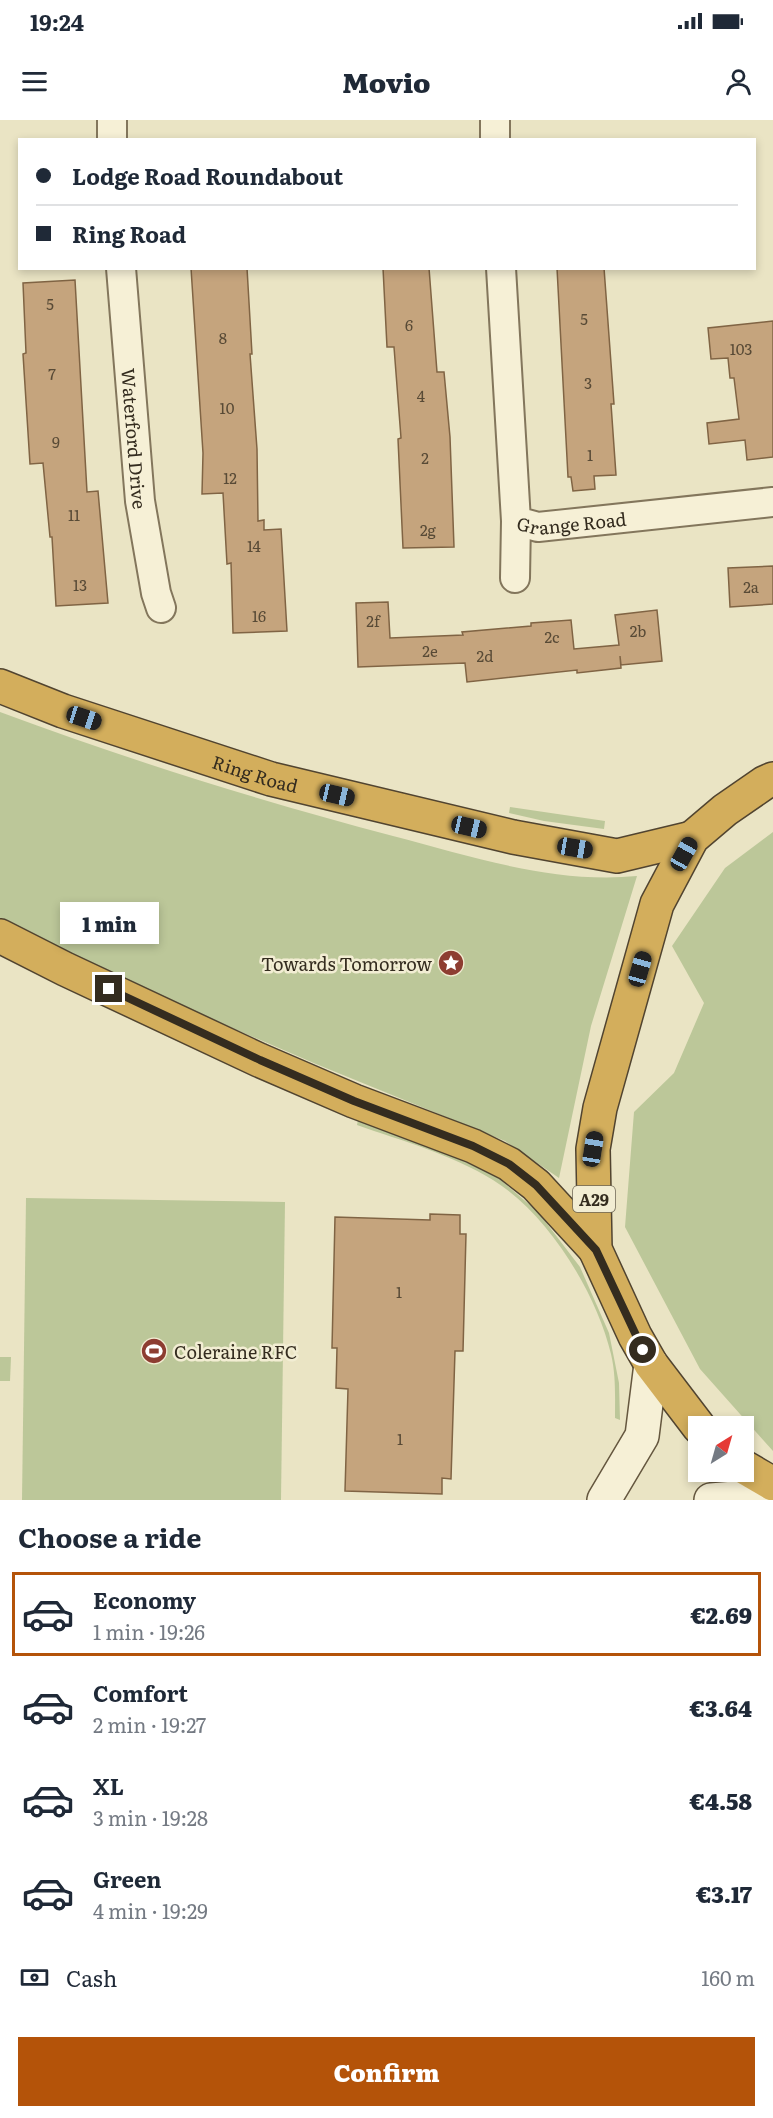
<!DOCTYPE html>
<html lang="en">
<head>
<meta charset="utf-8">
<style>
	:root { --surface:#fff; --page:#f6f6f7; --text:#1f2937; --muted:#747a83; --line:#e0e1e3; --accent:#b45309 }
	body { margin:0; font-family:Literata,serif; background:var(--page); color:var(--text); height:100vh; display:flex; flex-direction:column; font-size:22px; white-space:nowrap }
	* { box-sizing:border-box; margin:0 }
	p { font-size:20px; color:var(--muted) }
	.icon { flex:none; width:33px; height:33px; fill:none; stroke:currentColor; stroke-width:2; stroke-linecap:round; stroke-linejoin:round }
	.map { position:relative; height:1380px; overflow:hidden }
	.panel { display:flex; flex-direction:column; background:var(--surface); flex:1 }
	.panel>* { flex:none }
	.top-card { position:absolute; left:18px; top:18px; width:738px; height:132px; border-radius:0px; box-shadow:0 3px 9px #0003; display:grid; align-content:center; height:132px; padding:0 18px; background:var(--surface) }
	.needle { width:39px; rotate:37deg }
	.fabs { position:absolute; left:688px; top:1296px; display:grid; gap:12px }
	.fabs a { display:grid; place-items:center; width:66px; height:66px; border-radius:0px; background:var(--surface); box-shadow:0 3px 9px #0003; font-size:30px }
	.end { position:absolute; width:27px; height:27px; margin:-14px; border:8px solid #342c1f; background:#fff; box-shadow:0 0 0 3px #fff }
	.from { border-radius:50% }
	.bubble { position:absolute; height:42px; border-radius:0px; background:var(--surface); box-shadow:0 3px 9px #0003; font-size:20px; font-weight:800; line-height:42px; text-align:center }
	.car { position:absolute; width:18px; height:36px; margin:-18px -9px; border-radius:8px; box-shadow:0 0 4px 2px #0007; background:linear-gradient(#222 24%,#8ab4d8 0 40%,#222 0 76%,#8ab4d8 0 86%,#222 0) }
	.top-card b { display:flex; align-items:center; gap:21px; height:57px; font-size:22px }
	.top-card b+b { border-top:2px solid var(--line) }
	.top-card i { width:15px; height:15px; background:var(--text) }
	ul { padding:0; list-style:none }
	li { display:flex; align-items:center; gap:18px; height:84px; margin:0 12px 9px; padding:0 6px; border:3px solid transparent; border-radius:0px }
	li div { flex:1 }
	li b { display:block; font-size:22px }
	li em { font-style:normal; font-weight:800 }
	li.current { border-color:var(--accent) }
	li>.icon { width:54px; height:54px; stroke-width:1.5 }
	h2 { padding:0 18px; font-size:27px; line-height:72px }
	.pay { display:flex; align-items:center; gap:15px; height:66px; padding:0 18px; font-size:22px }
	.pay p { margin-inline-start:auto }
	.cta { display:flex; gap:12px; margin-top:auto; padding:12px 18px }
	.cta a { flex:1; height:69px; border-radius:0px; background:var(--accent); color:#fff; font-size:24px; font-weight:800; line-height:69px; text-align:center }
	.status { display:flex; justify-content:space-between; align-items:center; height:42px; padding:0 30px; background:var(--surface); direction:ltr }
	.status svg { height:16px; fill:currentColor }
	header { display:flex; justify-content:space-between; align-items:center; height:78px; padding:0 18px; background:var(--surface); font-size:27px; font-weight:800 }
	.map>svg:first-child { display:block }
</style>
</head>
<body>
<div class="status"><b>19:24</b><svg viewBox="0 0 49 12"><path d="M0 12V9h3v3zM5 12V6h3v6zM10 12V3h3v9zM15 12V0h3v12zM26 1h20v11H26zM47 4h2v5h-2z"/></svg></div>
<header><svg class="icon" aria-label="menu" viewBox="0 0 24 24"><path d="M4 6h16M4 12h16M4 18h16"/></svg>Movio<svg class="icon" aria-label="person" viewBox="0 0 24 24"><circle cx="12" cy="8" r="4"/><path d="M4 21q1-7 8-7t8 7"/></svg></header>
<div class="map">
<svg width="773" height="1380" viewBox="0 0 773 1380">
	<rect width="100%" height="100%" fill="#eae4c4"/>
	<g fill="#bcc799">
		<path d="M 0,592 C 129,640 260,681 393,716 C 473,737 554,764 637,756 L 591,906 L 559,1058 L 505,1021 L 316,944 L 200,894 L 84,841 L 0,798 Z"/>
		<path d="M 510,687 L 605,701 L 604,709 L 544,701 L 509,693 Z"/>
		<path d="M 773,712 L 773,1331 L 700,1249 L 625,1107 L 634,992 L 674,953 L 704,883 L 672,826 L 725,748 Z"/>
		<path d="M 358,1000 L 454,1037 L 496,1056 L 538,1092 L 580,1147 L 609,1213 L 619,1263 L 620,1300 L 615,1298 C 615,1277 616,1255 611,1234 C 596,1172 548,1094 493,1060 C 451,1034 402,1021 357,1005 Z"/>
		<path d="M 26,1078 L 285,1082 L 281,1380 L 22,1380 Z"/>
		<path d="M 0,1237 L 11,1237 L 10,1261 L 0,1261 Z"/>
	</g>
	<g fill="#c5a47d" stroke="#806444" stroke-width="1.5">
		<path d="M 191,148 L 247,148 L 252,234 L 250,234 L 257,329 L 258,401 L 264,400 L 264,410 L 281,409 L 287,511 L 233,513 L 231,443 L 227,444 L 223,373 L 202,374 L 203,333 Z"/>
		<path d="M 383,148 L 429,148 L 437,252 L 444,252 L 450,317 L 454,427 L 403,428 L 398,319 L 401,318 L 394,227 L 387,227 Z"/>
		<path d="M 557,148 L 604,148 L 614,284 L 611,284 L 616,355 L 594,356 L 595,369 L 573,371 L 571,357 L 568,357 Z"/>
		<path d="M 75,160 L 87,372 L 98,371 L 108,483 L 56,486 L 52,417 L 50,417 L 43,343 L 30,344 L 23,234 L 26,233 L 23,163 Z"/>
		<path d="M 773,201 L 773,337 L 747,340 L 745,320 L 709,324 L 707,303 L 739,299 L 734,258 L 730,258 L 728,238 L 711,239 L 708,208 Z"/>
		<path d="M 773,446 L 773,484 L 730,487 L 728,448 Z"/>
		<path d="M 388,482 L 390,518 L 463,515 L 462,512 L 531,506 L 531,503 L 571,500 L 574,529 L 619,525 L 615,495 L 657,490 L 662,541 L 621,545 L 620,536 L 621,548 L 577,553 L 577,550 L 467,562 L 465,543 L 358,547 L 356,483 Z"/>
		<path d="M 430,1094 L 460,1095 L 460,1114 L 466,1114 L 463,1231 L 455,1231 L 451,1359 L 442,1358 L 442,1374 L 345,1371 L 348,1269 L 336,1268 L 337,1228 L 332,1228 L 335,1097 L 430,1100 Z"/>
	</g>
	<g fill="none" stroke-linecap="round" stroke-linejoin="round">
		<g stroke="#83765c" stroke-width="32">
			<g id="street">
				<path d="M 495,0 L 495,20"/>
				<path d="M 112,20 L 112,0"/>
				<path id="s1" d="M 121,148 L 140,381 L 156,473 L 161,488"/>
				<path id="s2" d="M 501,148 L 516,401 L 538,407 L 773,382"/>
				<path d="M 515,458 L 516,401"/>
			</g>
		</g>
		<g stroke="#65573f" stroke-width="36">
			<g id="secondary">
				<path d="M 604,1380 L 642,1316 L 651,1244"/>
				<path d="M 711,1380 L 735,1378 L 773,1378"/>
			</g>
		</g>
		<g stroke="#514430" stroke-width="36">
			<g id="highway">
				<path id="s3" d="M 0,566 L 63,591 L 271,659 L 513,717 L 617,736 L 692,718"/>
				<path d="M 0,816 L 65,849 L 259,940 L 354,981 L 473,1026 L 509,1044 L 536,1065 L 595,1129"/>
				<path d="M 699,1307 L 651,1244 L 635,1216 L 595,1129 L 593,1029 L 600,988 L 657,784 L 692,718 L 725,690 L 764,663 L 773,659"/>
				<path d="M 744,1347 L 773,1364"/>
			</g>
		</g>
		<use href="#street" stroke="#f6f0d6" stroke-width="28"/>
		<use href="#secondary" stroke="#f6f0d6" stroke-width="33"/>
		<use href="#highway" stroke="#d3ae5c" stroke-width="33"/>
	</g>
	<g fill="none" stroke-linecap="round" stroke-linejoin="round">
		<path stroke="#342c1f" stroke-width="8" d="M 109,869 L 260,940 L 354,981 L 473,1026 L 509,1044 L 536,1065 L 596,1130 L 643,1230"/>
	</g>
	<defs>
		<g id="sight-disc" transform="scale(1.35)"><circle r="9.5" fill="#8d3d31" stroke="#f2edd3"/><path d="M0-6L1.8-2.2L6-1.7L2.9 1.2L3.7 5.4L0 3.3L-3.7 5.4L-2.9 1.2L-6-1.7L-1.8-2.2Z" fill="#fff"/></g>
		<g id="stadium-disc" transform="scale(1.35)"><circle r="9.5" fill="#8d3d31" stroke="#f2edd3"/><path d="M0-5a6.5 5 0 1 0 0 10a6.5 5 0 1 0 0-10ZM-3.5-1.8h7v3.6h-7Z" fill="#fff"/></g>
	</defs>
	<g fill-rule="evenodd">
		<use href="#sight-disc" x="451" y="843"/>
		<use href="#stadium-disc" x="154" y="1231"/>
	</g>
	<g text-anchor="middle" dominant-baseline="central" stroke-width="5" stroke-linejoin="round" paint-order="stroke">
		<g font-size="15" fill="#584a36">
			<text x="50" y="183">5</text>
			<text x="584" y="198">5</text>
			<text x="409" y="204">6</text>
			<text x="223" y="217">8</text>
			<text x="741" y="228">103</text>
			<text x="52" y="253">7</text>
			<text x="588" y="262">3</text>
			<text x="421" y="275">4</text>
			<text x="227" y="287">10</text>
			<text x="56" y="321">9</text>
			<text x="590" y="334">1</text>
			<text x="425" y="337">2</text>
			<text x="230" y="357">12</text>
			<text x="74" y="394">11</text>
			<text x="428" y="409">2g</text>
			<text x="254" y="425">14</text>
			<text x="80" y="464">13</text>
			<text x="751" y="466">2a</text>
			<text x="259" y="495">16</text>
			<text x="373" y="500">2f</text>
			<text x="638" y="510">2b</text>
			<text x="552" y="516">2c</text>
			<text x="430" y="530">2e</text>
			<text x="485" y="535">2d</text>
			<text x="399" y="1171">1</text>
			<text x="400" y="1318">1</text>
		</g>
		<rect fill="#f2edd3" stroke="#6d6655" stroke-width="1.5" x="573" y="1066" width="42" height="26" rx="4.5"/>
		<g font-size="16" font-weight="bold" fill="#342c1f">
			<text x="594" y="1079">A29</text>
		</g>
		<g font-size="18" fill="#342c1f" stroke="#f2edd3">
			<text stroke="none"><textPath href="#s1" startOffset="171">Waterford Drive</textPath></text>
			<text stroke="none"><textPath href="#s2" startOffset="310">Grange Road</textPath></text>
			<text stroke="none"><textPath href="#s3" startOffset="270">Ring Road</textPath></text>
		</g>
		<g font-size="18" fill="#342c1f" stroke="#f2edd3" text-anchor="end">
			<text x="432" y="843">Towards Tomorrow</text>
			<text x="174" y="1231" text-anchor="start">Coleraine RFC</text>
		</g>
	</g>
</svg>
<div class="fabs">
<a><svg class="needle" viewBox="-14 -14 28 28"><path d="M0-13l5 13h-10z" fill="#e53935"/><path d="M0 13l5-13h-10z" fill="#747a83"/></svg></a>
</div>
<i class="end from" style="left:643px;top:1230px"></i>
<i class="end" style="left:109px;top:869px"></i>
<div class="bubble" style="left:60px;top:782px;width:99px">1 min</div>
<i class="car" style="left:84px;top:598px;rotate:108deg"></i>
<i class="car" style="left:337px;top:675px;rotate:103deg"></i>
<i class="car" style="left:469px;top:707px;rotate:103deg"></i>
<i class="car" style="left:575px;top:728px;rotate:100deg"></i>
<i class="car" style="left:684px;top:734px;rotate:29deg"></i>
<i class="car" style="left:640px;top:849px;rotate:16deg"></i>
<i class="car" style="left:593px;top:1029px;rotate:9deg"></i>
<div class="top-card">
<b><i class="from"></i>Lodge Road Roundabout</b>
<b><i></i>Ring Road</b>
</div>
</div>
<section class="panel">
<h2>Choose a ride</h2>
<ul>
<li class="current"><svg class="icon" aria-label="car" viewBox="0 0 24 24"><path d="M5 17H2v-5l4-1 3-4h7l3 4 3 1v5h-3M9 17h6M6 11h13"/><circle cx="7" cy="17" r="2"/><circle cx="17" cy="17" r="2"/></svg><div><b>Economy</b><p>1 min · 19:26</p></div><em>€2.69</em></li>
<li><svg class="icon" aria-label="car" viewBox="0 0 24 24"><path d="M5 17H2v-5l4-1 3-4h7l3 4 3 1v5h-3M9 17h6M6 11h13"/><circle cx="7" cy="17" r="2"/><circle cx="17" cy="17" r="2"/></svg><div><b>Comfort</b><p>2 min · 19:27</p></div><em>€3.64</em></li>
<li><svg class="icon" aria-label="car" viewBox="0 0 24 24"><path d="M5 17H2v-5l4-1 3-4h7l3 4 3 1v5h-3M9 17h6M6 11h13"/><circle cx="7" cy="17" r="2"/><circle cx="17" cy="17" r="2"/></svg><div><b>XL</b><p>3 min · 19:28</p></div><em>€4.58</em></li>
<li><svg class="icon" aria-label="car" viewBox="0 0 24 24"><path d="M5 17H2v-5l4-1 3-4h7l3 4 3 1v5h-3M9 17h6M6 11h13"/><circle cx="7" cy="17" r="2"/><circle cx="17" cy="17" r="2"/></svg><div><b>Green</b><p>4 min · 19:29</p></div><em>€3.17</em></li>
</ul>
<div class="pay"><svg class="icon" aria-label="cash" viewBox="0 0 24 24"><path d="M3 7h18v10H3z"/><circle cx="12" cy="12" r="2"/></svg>Cash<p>160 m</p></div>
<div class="cta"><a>Confirm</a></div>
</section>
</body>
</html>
